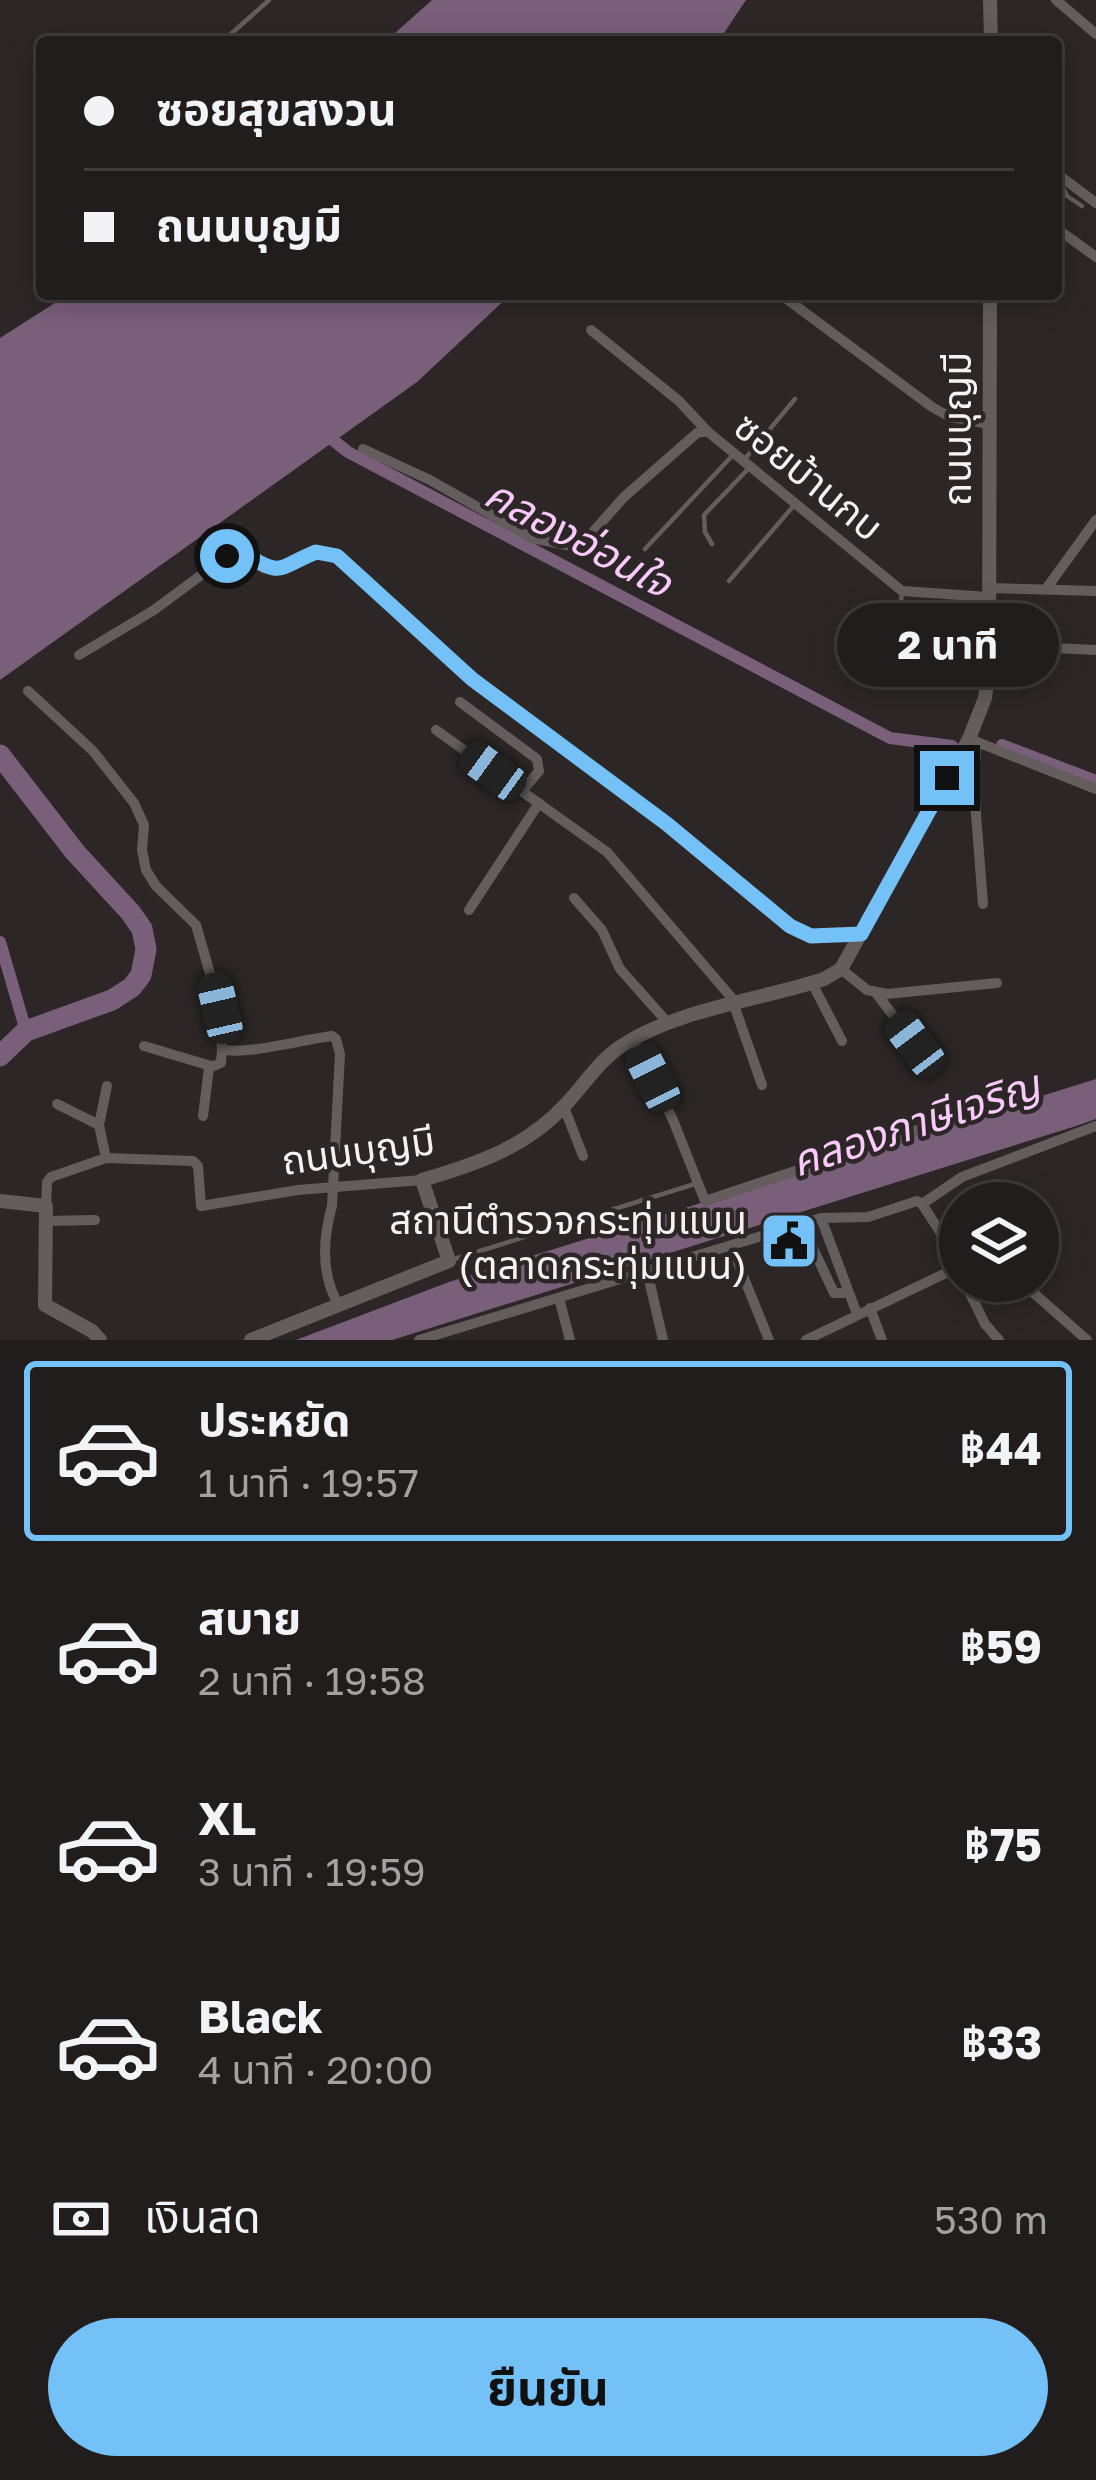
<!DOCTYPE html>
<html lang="th">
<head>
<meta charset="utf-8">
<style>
	:root { --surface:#211d1c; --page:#292625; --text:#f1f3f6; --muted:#a2a2a3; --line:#3e3b3b; --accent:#73c1f6 }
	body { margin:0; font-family:"Golos Text","Noto Sans Thai",sans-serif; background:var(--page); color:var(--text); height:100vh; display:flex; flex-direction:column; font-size:45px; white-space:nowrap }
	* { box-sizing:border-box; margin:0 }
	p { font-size:39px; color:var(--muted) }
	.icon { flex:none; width:66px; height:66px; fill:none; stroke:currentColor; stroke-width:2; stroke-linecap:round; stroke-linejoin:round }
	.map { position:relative; height:1340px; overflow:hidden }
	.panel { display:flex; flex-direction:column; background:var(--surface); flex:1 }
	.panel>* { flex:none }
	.hud { position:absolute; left:36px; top:36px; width:1026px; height:264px; border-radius:12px; box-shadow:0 6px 30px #0003,0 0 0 3px var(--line); display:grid; align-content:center; height:264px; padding:0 48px; background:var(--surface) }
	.tools { position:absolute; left:939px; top:1182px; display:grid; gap:24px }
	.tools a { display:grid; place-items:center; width:120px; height:120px; border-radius:50%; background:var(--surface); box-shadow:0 6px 30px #0003,0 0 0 3px var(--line); font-size:60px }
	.end { position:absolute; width:54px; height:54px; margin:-27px; border:15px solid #73c1f6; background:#111; box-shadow:0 0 0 6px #111 }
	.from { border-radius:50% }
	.bubble { position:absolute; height:84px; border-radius:42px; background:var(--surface); box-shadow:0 6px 30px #0003,0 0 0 3px var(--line); font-size:39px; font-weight:700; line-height:84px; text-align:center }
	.car { position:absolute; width:36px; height:72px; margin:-36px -18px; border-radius:15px; box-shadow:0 0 9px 3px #0007; background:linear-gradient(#222 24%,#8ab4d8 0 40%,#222 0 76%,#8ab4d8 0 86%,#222 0) }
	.hud b { display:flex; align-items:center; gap:42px; height:114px; font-size:45px }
	.hud b+b { border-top:3px solid var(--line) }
	.hud i { width:30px; height:30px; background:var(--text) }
	ul { padding:21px 0 0; list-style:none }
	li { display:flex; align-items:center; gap:36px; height:180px; margin:0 24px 18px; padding:0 24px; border:6px solid transparent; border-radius:12px }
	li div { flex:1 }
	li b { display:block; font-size:45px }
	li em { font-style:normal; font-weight:700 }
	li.selected { border-color:var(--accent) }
	li>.icon { width:108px; height:108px; stroke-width:1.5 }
	.pay { display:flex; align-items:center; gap:30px; height:132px; padding:0 48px; font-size:45px }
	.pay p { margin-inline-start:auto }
	.button { display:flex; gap:24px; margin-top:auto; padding:24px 48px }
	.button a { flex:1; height:138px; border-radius:72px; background:var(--accent); color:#111; font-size:48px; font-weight:700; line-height:138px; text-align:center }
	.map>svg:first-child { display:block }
</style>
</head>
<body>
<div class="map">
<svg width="1096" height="1340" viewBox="0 0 1096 1340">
	<rect width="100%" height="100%" fill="#2c2726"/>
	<g fill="#7a5f7b">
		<path d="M 432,0 L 746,0 L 718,42 L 385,42 Z"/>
		<path d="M 69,294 L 511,294 L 417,382 L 0,680 L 0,338 Z"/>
		<path d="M 1096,1079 L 1096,1119 L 1076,1126 L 392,1340 L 296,1340 L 449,1282 Z"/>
	</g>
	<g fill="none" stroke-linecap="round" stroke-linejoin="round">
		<g stroke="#7a5f7b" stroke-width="12">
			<path d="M 324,433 L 348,452 L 890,738 L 952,746"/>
			<path d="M 1002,745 L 1096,781"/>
			<path d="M 0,942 L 26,1031"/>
		</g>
		<path stroke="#7a5f7b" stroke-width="21" d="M 0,755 L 75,852 L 131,913 L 142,929 L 146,949 L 141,975 L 132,987 L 112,1000 L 26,1031 L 0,1056"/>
		<g stroke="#635d5d" stroke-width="4.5">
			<path d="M 222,42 L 269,0"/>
			<path d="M 1057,176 L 1067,196 L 1082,206"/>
			<path d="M 744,460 L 795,399"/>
			<path d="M 712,544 L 705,532 L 704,515 L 751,466"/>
			<path d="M 645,549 L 731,457"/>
			<path d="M 729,581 L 796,503"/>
			<path d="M 851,655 C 888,632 898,643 902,591"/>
			<path d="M 451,1260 L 698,1183"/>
		</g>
		<g stroke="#635d5d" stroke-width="10">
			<path d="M 1056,0 L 1096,34"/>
			<path d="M 1056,173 L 1096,203"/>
			<path d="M 1056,228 L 1096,257"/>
			<path d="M 780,294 L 932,407 L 950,417 L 989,424"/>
			<path d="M 591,330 L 679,401 L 707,431"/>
			<path d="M 363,449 L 430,480 L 532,538 L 571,546 L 585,541 L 624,497 L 697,433 L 707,431 L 902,591 L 988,597"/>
			<path d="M 988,588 L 1096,591"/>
			<path d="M 1046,589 L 1096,520"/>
			<path d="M 988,645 L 1096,650"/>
			<path d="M 79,655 L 154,610 L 227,556 L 243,553 C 249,557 254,562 260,566 C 289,584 303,543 337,556 L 472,679 L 667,824 L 789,926 L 811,936 L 861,934"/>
			<path d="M 28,691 L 93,751 L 134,803 L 144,825 L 142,850 L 146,870 L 156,886 L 196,925 L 220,1008 L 222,1049 C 244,1056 305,1039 332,1036 L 336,1039 L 340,1054 L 332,1206 C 323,1238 321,1274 338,1304"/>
			<path d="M 460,702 L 537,759 L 539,771 L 522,791"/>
			<path d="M 436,730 L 607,852 L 737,1004"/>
			<path d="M 972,740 L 1096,789"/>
			<path d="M 976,743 L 974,789 L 983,904"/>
			<path d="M 574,898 L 602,930 L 620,969 L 669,1024"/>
			<path d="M 469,910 L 539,803"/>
			<path d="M 841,969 L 867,990 L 887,994 L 997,983"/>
			<path d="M 812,983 L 842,1041"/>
			<path d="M 876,993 L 915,1044"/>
			<path d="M 734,1005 L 762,1085"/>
			<path d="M 633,1039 L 673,1120 L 705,1201 L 1022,1095"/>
			<path d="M 144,1046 L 211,1066"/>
			<path d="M 57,1104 L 99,1125"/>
			<path d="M 564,1107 L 583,1156"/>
			<path d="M 203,1116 L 209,1068 L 221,1063 L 222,1049"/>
			<path d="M 106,1158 L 99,1125 L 107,1086"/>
			<path d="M 922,1204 L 948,1244 L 948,1272"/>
			<path d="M 46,1206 L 47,1182 L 51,1177 L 106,1158 L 193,1161 L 198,1166 L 201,1206 L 298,1190 L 422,1180"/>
			<path d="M 821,1218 L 857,1314"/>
			<path d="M 46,1221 L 95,1220"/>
			<path d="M 796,1226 L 812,1246 L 834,1293 L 844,1293"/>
			<path d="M 731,1246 L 769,1340"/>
			<path d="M 647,1271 L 663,1340"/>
			<path d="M 964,1281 L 985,1324 L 999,1340"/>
			<path d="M 1020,1281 L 1087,1340"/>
			<path d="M 559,1298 L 570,1340"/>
			<path d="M 870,1308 L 882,1340"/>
			<path d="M 419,1340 L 821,1218 L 868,1217 L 917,1201 L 922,1204 L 962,1177 L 1096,1126"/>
			<path d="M 806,1340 L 948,1272"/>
		</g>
		<g stroke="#635d5d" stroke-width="14">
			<path d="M 990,0 L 991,42"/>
			<path d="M 0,1201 L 46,1206 L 45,1305 L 92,1331 L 100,1340"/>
			<path d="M 251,1340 L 449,1261 L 422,1180 C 477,1164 527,1147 566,1104 C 585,1084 600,1059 623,1045 C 678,1009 761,1000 824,979 L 841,969 L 969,739 L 985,698 L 989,666 L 990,294"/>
		</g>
	</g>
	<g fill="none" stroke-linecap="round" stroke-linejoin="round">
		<path stroke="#73c1f6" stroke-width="15" d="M 227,556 L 243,553 C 283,578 277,568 316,552 L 337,556 L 472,679 L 667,824 L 790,926 L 811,936 L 861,934 L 947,778"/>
	</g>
	<defs>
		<g id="civic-square" transform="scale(3)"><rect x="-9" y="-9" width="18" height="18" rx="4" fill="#73c1f6" stroke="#2c2726"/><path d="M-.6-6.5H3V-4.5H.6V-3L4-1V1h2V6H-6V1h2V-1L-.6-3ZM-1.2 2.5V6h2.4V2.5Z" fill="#111"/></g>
	</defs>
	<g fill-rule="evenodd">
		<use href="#civic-square" x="789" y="1241"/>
	</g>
	<g text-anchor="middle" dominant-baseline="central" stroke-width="9" stroke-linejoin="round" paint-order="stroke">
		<g font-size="39" fill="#f5f2f1" stroke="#2c2726">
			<text transform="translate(956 429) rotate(-90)">ถนนบุญมี</text>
			<text transform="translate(809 476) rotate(39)">ซอยบ้านกบ</text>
			<text transform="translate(358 1150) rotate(-8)">ถนนบุญมี</text>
		</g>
		<g font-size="39" fill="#f5f2f1" stroke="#2c2726" text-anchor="end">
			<text x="747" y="1219">สถานีตำรวจกระทุ่มแบน<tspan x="747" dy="45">(ตลาดกระทุ่มแบน)</tspan></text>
		</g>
		<g font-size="42" font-style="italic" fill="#f9c9fa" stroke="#2c2726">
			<text transform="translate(579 537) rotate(28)">คลองอ่อนใจ</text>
			<text transform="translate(915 1122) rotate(-18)">คลองภาษีเจริญ</text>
		</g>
	</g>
</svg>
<div class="tools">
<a><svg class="icon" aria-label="layers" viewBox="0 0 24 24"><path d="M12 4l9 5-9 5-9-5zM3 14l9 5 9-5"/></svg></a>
</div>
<i class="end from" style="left:227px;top:556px"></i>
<i class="end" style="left:947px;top:778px"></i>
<div class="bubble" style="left:837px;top:603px;width:222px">2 นาที</div>
<i class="car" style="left:493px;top:771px;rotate:306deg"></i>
<i class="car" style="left:220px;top:1008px;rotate:347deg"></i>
<i class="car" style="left:915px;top:1044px;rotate:323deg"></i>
<i class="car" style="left:653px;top:1078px;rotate:333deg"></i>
<div class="hud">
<b><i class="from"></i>ซอยสุขสงวน</b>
<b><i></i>ถนนบุญมี</b>
</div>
</div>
<section class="panel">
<ul>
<li class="selected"><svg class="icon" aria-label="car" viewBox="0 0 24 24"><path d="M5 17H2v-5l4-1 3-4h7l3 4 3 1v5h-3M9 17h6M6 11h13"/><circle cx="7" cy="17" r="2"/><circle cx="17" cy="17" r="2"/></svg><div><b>ประหยัด</b><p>1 นาที · 19:57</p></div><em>฿44</em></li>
<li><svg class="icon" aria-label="car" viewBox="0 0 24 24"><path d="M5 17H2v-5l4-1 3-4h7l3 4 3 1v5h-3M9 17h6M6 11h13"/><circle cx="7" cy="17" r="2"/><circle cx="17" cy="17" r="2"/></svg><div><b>สบาย</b><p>2 นาที · 19:58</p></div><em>฿59</em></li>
<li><svg class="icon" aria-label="car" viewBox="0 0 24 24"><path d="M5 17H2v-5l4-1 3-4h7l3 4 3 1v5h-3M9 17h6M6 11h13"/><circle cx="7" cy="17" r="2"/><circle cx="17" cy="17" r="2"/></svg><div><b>XL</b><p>3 นาที · 19:59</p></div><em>฿75</em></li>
<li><svg class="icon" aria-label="car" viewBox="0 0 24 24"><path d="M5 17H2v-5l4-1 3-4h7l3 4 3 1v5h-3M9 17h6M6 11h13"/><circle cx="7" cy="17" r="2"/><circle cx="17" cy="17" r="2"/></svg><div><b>Black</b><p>4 นาที · 20:00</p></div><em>฿33</em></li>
</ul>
<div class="pay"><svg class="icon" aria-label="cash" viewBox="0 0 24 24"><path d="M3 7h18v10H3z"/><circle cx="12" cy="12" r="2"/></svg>เงินสด<p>530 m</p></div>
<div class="button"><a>ยืนยัน</a></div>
</section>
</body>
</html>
